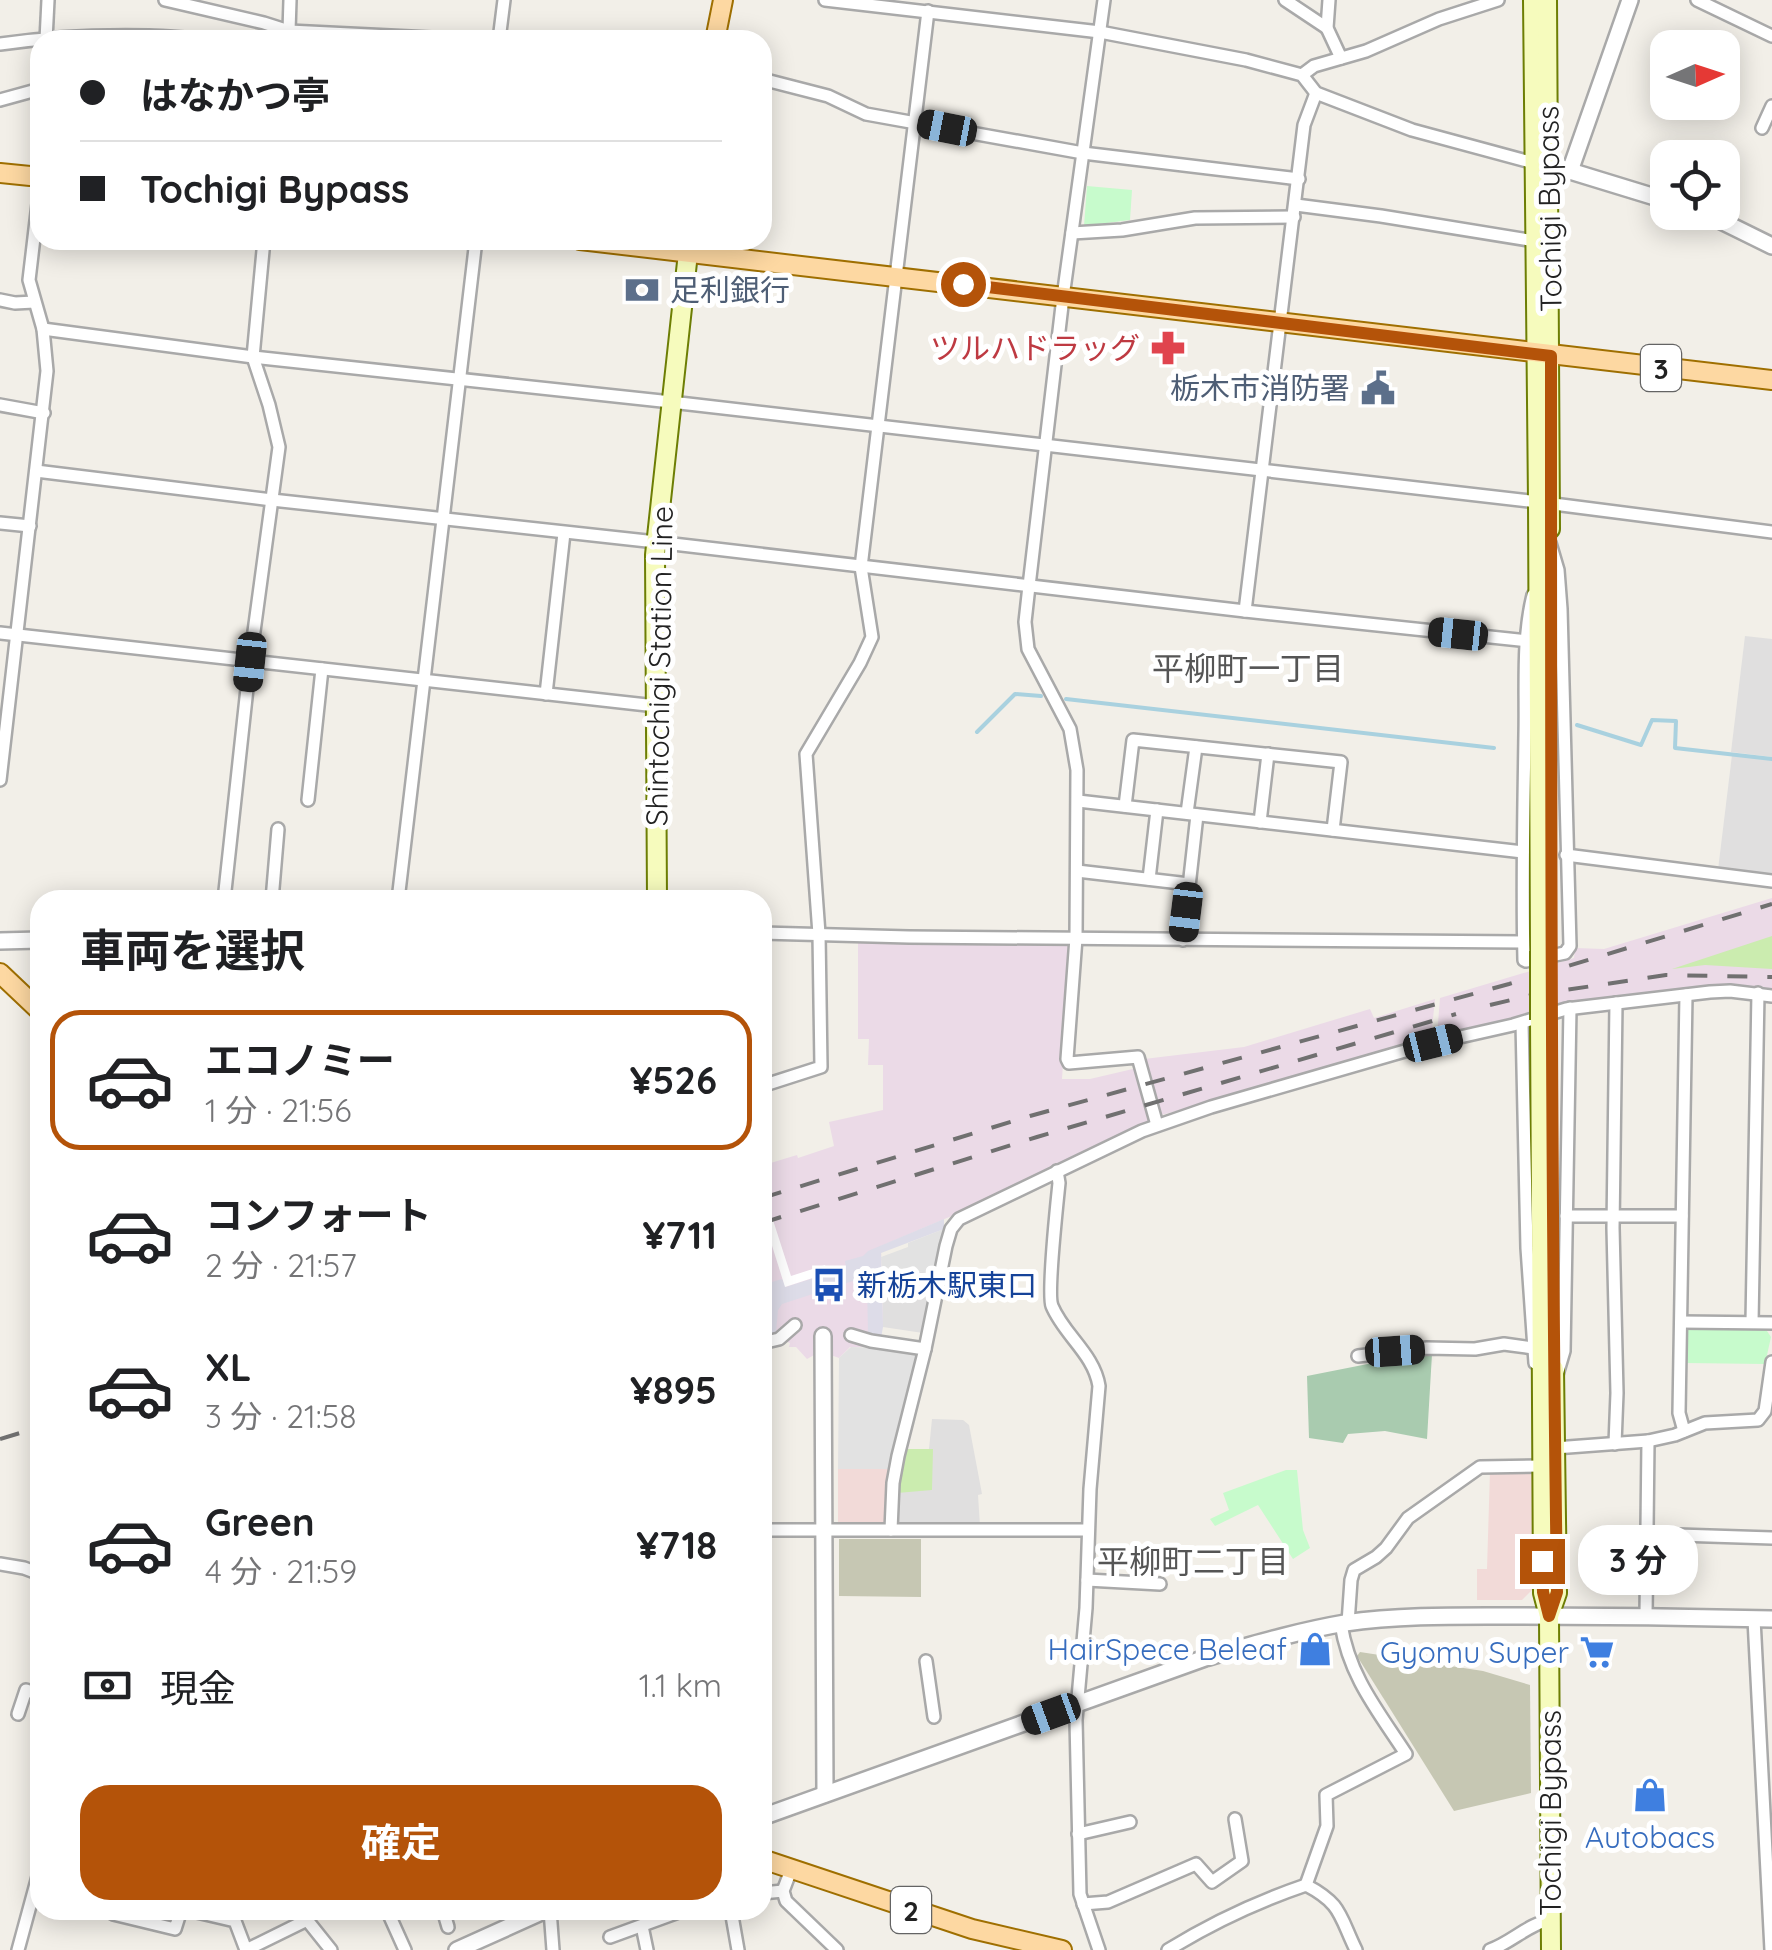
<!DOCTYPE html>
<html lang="ja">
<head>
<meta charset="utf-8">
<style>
	:root { --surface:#fff; --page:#f6f6f6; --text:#202124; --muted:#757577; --line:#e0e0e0; --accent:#b45309 }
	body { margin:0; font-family:Quicksand,"Noto Sans JP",sans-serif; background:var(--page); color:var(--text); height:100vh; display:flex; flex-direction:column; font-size:38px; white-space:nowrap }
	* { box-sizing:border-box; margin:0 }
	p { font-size:32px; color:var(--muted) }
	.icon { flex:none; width:55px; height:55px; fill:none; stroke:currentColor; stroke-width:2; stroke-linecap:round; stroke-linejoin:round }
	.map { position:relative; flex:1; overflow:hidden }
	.details { position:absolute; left:30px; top:890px; width:742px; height:1030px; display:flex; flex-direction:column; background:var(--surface); border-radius:30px; box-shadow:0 5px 25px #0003 }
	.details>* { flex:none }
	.banner { position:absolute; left:30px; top:30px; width:742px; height:220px; border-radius:30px; box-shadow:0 5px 25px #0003; display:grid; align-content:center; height:220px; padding:0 50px; background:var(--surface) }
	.needle { width:65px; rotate:87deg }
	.fabs { position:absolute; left:1650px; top:30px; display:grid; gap:20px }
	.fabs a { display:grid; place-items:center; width:90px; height:90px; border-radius:20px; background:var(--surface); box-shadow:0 5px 25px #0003; font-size:50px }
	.end { position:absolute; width:45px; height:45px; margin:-22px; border:12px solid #b45309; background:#fff; box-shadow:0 0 0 5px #fff }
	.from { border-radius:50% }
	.bubble { position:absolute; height:70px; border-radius:30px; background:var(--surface); box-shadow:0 5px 25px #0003; font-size:32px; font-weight:700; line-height:70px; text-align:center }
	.car { position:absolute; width:30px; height:60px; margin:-30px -15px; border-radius:12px; box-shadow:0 0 8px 2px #0007; background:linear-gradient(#222 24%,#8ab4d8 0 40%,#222 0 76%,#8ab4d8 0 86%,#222 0) }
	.banner b { display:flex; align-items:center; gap:35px; height:95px; font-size:38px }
	.banner b+b { border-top:2px solid var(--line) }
	.banner i { width:25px; height:25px; background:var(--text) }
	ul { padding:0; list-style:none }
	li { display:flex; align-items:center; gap:30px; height:140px; margin:0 20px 15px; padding:0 30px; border:5px solid transparent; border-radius:30px }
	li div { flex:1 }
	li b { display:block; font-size:38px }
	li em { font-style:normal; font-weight:700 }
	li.selected { border-color:var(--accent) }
	li>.icon { width:90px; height:90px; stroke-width:1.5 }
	h2 { padding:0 50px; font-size:45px; line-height:120px }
	.pay { display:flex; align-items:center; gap:25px; height:110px; padding:0 50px; font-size:38px }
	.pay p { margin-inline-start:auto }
	.action { display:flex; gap:20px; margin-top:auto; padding:20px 50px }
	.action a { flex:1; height:115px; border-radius:30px; background:var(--accent); color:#fff; font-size:40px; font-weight:700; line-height:115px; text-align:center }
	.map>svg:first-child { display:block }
</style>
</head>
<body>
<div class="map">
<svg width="1772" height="1950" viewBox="0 0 1772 1950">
	<rect width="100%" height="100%" fill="#f2efe8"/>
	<g fill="#e0dfdf">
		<path d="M 1745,636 L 1772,639 L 1772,757 L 1731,752 Z"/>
		<path d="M 1732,755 L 1772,760 L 1772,876 L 1718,870 Z"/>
		<path d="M 890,1267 L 936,1274 L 923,1333 L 883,1327 L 882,1269 Z"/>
		<path d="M 932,1419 L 963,1420 L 969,1425 L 982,1494 L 978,1495 L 980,1526 L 899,1525 L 897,1521 L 897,1493 L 933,1450 L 929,1449 Z"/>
	</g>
	<g fill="#f2dad8">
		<path d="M 838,1469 L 890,1469 L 887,1522 L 883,1526 L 838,1525 Z"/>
		<path d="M 1532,1469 L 1532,1590 L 1522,1600 L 1477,1600 L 1477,1569 L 1487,1569 L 1490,1471 Z"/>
	</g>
	<g fill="#ebdae7">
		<path d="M 1772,898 L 1772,990 L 1715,986 L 1563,1004 L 1532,1011 L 1516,1019 L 1437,1036 L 1440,998 L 1574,958 L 1575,948 L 1604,949 Z"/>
		<path d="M 858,942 L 1068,944 L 1070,950 L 1062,1079 L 1090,1079 L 1137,1068 L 1149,1120 L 1148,1123 L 961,1212 L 881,1246 L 883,1327 L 865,1347 L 850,1347 L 839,1358 L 831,1355 L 816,1354 L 807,1359 L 796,1347 L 789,1347 L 790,1343 L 773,1336 L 765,1285 L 762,1285 L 762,1163 L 764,1165 L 797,1155 L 798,1158 L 834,1146 L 829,1122 L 883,1110 L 883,1065 L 868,1065 L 869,1039 L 858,1039 Z"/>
		<path d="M 1435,999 L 1431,1038 L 1337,1067 L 1158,1116 L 1144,1059 L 1244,1047 L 1370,1009 L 1374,1018 Z"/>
	</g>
	<g fill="#c6c7b3">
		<path d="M 839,1539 L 921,1539 L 921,1597 L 839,1596 Z"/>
		<path d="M 1360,1652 L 1483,1671 L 1530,1685 L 1531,1793 L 1454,1811 L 1357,1656 Z"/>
	</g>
	<g fill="#cbecaf">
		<path d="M 1772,936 L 1772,969 L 1705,965 L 1672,969 Z"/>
		<path d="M 905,1449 L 933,1449 L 932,1490 L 897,1493 Z"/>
	</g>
	<path fill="#a9cbaf" d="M 1432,1354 L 1427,1439 L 1385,1431 L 1348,1434 L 1343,1443 L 1309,1438 L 1307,1376 L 1393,1359 Z"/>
	<g fill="#c7fbcc">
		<path d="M 1087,186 L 1132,190 L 1130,220 L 1084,226 Z"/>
		<path d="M 1692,1327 L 1765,1328 L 1771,1337 L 1765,1364 L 1685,1363 L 1685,1333 Z"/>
		<path d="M 1286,1470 L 1297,1470 L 1303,1530 L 1310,1548 L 1293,1559 L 1258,1505 L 1215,1526 L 1210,1519 L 1229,1510 L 1223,1493 Z"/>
	</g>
	<g fill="#e2e2e2">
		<path d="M 944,1229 L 936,1274 L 890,1267 L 882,1269 L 881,1257 L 908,1247 L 908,1243 Z"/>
		<path d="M 851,1347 L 884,1348 L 914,1353 L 918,1359 L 890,1469 L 838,1469 L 839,1358 Z"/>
	</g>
	<path fill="#dddce8" d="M 944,1219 L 944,1229 L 881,1253 L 883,1327 L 881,1338 L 872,1337 L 868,1333 L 867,1285 L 859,1279 L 782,1304 L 778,1310 L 776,1332 L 769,1340 L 764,1340 L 765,1284 L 782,1279 L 786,1287 L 846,1268 L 845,1261 L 863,1256 L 868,1251 Z"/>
	<path fill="#fff" d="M 763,1189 L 791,1276 L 825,1265 L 828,1273 L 785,1287 L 763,1217 Z"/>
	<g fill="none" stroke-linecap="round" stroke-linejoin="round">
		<g stroke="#a9d1df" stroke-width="4">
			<path d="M 1066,699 L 1494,748"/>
			<path d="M 1577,725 L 1641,745 L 1652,720 L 1676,721 L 1675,748 L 1772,759"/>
			<path d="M 977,732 L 1015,694 L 1041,696"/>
		</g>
		<g stroke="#a9a9a9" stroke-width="16">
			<g id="minor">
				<path d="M 165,0 L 264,23 L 289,31"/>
				<path d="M 825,0 L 1100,32 L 1246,60 L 1302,75 L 1316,93 L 1412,130 L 1534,163"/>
				<path d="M 1104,0 L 1063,297 L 1029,586 L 1025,622 L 1028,649 L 1070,729 L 1077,770 L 1076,938 L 1067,1059 L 1069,1063 L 1138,1057 L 1157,1125"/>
				<path d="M 1285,0 L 1327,28"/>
				<path d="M 1329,0 L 1327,28 L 1341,58"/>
				<path d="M 1697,0 L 1772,36"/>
				<path d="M 289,31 L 290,0"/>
				<path d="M 46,40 L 48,0"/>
				<path d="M 288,40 L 289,31 L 472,40"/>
				<path d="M 499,40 L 504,0"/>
				<path d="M 0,44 C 49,37 99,35 149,36 C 189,37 252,47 289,31"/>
				<path d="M 1302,75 L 1314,66 L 1366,51 L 1439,19 L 1498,0"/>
				<path d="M 762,79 L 828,96 L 866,114 L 1083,153 L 1299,179"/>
				<path d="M 0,100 L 40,89"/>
				<path d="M 1762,128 L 1772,106"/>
				<path d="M 1296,205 L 1381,216 L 1535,241"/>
				<path d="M 1072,233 L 1122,230 L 1195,218 L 1294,217"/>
				<path d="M 0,300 L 15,303 L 34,302"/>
				<path d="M 43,329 L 253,357 L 671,402 L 1538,502 L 1772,532"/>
				<path d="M 0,405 L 44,413"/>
				<path d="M 36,471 L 272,500 L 656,542 L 1245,611 L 1538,642"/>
				<path d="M 0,523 L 30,526"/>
				<path d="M 1533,595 C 1522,640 1526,688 1525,734 C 1524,809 1522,885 1524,960 L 1526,961 L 1565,953 L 1570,946 L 1561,609 L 1558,570 L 1550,543"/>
				<path d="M 1245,611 L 1304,125 L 1316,93"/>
				<path d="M 0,633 L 656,706"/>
				<path d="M 546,694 L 564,533"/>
				<path d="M 0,780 L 47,371 L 43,329 L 29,280 L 40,187"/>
				<path d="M 308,800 L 322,669"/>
				<path d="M 1078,801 L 1523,852"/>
				<path d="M 1125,806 L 1133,740 L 1341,762 L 1333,830"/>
				<path d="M 1187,813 L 1196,747"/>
				<path d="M 1260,822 L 1268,754"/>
				<path d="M 1566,855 L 1772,881"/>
				<path d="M 1077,871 L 1189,884"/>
				<path d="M 1149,879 L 1157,810"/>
				<path d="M 224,900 L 250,661 L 279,447 L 269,405 L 253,357 L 264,240"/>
				<path d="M 272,900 L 278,829"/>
				<path d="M 398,900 L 476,240"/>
				<path d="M 762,933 L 909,937 L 1523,942"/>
				<path d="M 1183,940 L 1197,815"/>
				<path d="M 1522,1023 L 1527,1248 L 1535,1363"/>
				<path d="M 762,1086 L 821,1067 L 819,934 L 806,754 L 860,663 L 872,637 L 861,567 L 928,11"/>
				<path d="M 1057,1171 L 1059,1183 C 1057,1203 1047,1294 1052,1306 C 1064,1335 1094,1354 1099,1386 L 1090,1489 L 1086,1608 L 1076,1720 L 1080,1894 L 1099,1950"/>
				<path d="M 1566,1216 L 1682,1216"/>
				<path d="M 1681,1322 L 1772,1323"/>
				<path d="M 1752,1322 L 1758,993"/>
				<path d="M 851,1335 L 871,1341 L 925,1349"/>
				<path d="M 762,1343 L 779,1339 L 795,1325"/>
				<path d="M 1358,1356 L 1427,1348 L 1475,1349 L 1504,1344 L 1533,1348"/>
				<path d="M 1556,1378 L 1564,1351 L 1570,1008"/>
				<path d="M 1684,1431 L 1679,1413 L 1686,995"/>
				<path d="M 1615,1444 L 1617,1393 L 1613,1228 L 1616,1003"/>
				<path d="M 1555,1448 L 1648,1441 L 1675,1435 L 1705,1423 L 1758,1420 L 1765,1411 L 1772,1362"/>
				<path d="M 762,1530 L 1088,1530"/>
				<path d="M 891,1530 L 893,1483 L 898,1456 L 925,1349 L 946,1246 L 951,1229 L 959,1219 L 1142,1131 L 1211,1107 L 1429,1044 L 1513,1025 L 1566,1009 L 1710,992 L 1730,991 L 1772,996"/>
				<path d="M 1647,1534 L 1772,1538"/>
				<path d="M 0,1564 L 24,1568 L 40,1574"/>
				<path d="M 1087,1580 L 1160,1584"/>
				<path d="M 1646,1616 L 1648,1441"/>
				<path d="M 1754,1619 L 1771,1950"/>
				<path d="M 1348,1623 L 1351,1580 L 1354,1570 L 1376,1557 L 1386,1548 L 1408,1518 L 1480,1467 L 1541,1466"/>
				<path d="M 926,1661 L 934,1717"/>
				<path d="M 18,1714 L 26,1690 L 40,1695"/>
				<path d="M 1078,1834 L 1130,1822"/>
				<path d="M 791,1870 L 783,1891 L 786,1901 L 837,1950"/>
				<path d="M 1306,1885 L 1327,1826 L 1326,1795 L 1406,1754 C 1378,1711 1349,1676 1341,1624"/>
				<path d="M 762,1893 L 783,1891"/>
				<path d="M 1083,1904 L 1108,1902 L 1196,1864 L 1212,1882 L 1242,1861 L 1235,1819"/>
				<path d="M 114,1910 L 113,1914 L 175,1929 L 181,1910"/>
				<path d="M 188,1910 L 235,1921 L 246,1950 L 307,1920 L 331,1950"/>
				<path d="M 387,1910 L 405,1950"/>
				<path d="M 443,1910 L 448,1927"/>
				<path d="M 550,1910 L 553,1950"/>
				<path d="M 731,1910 L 738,1950"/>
				<path d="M 642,1926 L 647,1950"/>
				<path d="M 610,1937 L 684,1910"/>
				<path d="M 18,1950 L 40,1869"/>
				<path d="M 1168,1950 C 1210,1924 1259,1901 1306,1885 C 1342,1904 1339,1915 1356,1950"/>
				<path d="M 1490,1950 C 1512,1942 1527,1925 1551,1919"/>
			</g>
		</g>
		<g stroke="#a9a9a9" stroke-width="20">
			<g id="tertiary">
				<path d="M 1541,165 L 1570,171 L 1630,0"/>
				<path d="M 1570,171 L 1668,201"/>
				<path d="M 1703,212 L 1772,246"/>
				<path d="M 0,941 L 40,940"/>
				<path d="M 823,1336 L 825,1794"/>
				<path d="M 762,1817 L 1205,1658 C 1251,1645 1298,1631 1345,1623 C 1400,1615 1457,1616 1513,1616 C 1599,1616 1686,1617 1772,1619"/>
				<path d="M 457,1950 L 546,1910"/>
			</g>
		</g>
		<g stroke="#6d7e04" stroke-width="22">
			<g id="secondary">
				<path d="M 1533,0 L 1538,502 L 1540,951"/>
				<path d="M 1547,0 L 1550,529"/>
				<path d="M 657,900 L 655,555 L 688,253"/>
				<path d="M 1540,1020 L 1543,1593 L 1549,1616 L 1551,1950"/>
				<path d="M 1549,1616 L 1557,1593 L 1554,1369"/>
			</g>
		</g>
		<g stroke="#9f6f00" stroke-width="22">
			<g id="primary">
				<path d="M 715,40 L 723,0"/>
				<path d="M 0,173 L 40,177"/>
				<path d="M 580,240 L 1772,380"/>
				<path d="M 0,973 L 40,1011"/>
				<path d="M 762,1859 L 972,1929 L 1062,1950"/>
			</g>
		</g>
		<use href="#minor" stroke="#fff" stroke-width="11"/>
		<use href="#tertiary" stroke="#fff" stroke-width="15"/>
		<use href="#secondary" stroke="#f6fbbd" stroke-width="18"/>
		<use href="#primary" stroke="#fdd8a2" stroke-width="18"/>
		<g stroke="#707070" stroke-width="4" stroke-dasharray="20 20" stroke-linecap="butt">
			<path d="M 1490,1005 L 1532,995 L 1666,975 L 1772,977"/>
			<path d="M 762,1198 L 1030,1116 L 1509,984 L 1772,904"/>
			<path d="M 762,1223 L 1037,1137 L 1456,1014"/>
			<path d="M 0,1439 L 40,1427"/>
		</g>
		<g stroke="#6d7e04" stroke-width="22" stroke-linecap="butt">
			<path id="secondary-bridge" d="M 1540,951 L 1540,1020"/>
		</g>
		<use href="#secondary-bridge" stroke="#f6fbbd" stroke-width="18"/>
	</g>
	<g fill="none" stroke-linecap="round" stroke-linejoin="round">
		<path stroke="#b45309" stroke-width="12" d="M 963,284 L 1551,356 C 1551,768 1551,1180 1557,1592 L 1549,1616 L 1543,1592 L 1542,1561"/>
	</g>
	<defs>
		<g id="bank-bare" transform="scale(2.7)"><path d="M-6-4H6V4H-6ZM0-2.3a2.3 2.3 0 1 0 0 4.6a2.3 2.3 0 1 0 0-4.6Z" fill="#5c6f8a" stroke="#fff" stroke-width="2.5" paint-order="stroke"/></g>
		<g id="pharmacy-bare" transform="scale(2.7)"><path d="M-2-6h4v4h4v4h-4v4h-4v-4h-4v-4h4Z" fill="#e0444e" stroke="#fff" stroke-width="2.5" paint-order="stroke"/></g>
		<g id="civic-bare" transform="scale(2.7)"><path d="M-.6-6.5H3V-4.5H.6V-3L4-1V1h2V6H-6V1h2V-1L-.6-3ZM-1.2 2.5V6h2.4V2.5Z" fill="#5c6f8a" stroke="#fff" stroke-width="2.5" paint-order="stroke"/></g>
		<g id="bus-bare" transform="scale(2.7)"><path d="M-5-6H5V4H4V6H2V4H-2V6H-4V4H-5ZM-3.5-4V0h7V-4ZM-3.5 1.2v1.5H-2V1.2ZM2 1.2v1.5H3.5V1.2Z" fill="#1a4fb4" stroke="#fff" stroke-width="2.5" paint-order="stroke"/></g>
		<g id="shop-bare" transform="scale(2.7)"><path d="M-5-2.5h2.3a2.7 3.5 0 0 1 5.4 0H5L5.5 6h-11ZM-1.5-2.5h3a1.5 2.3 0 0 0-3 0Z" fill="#3f7fe0" stroke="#fff" stroke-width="2.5" paint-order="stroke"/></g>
		<g id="supermarket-bare" transform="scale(2.7)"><path d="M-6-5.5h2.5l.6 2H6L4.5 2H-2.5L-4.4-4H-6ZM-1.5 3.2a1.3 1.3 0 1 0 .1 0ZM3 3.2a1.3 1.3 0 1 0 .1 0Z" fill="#3f7fe0" stroke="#fff" stroke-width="2.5" paint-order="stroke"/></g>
	</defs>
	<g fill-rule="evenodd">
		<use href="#bank-bare" x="642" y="290"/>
		<use href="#pharmacy-bare" x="1168" y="348"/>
		<use href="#civic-bare" x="1378" y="388"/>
		<use href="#bus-bare" x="829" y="1285"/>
		<use href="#shop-bare" x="1315" y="1649"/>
		<use href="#supermarket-bare" x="1597" y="1652"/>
		<use href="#shop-bare" x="1650" y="1795"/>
	</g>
	<g text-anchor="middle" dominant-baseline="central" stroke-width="10" stroke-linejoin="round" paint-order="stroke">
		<g fill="#fff" stroke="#646464" stroke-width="2.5">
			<rect x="1641" y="345" width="40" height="46" rx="8"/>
			<rect x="891" y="1887" width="40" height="46" rx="8"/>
		</g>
		<g font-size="28" font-weight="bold" fill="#222">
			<text x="1661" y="368">3</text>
			<text x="911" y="1910">2</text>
		</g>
		<g font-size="30" fill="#222" stroke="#fff">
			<text transform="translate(1549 209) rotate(-91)">Tochigi Bypass</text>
			<text transform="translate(659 666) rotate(-89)">Shintochigi Station Line</text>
			<text transform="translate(1550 1813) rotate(-90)">Tochigi Bypass</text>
		</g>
		<g font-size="30" fill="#4e5e75" stroke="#fff" text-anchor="start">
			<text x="670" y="290">足利銀行</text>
			<text x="1350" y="388" text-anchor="end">栃木市消防署</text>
		</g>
		<g font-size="30" fill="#be3a42" stroke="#fff" text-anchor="end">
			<text x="1140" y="348">ツルハドラッグ</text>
		</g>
		<g font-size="30" fill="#164399" stroke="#fff" text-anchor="start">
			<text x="857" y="1285">新栃木駅東口</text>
		</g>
		<g font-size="30" fill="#366cbe" stroke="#fff" text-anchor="end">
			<text x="1287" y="1649">HairSpece Beleaf</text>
			<text x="1569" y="1652">Gyomu Super</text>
			<text x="1650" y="1837" text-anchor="middle">Autobacs</text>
		</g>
		<g font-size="32" fill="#555" stroke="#fff">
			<text x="1248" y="668">平柳町一丁目</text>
			<text x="1193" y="1561">平柳町二丁目</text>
		</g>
	</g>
</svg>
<div class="fabs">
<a><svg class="needle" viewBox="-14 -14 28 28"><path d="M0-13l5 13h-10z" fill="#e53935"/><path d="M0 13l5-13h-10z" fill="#757577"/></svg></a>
<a><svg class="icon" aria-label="locate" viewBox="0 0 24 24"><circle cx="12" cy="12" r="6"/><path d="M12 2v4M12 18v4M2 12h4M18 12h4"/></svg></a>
</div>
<i class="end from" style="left:963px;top:284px"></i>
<i class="end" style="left:1542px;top:1561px"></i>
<div class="bubble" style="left:1578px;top:1525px;width:120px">3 分</div>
<i class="car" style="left:947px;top:128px;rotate:281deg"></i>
<i class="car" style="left:1458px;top:634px;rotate:276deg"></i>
<i class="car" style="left:250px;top:662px;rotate:186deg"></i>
<i class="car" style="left:1186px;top:912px;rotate:187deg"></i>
<i class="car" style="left:1433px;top:1043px;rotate:76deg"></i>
<i class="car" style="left:1395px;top:1351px;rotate:86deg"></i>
<i class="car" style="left:1051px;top:1714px;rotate:250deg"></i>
<div class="banner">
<b><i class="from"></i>はなかつ亭</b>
<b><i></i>Tochigi Bypass</b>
</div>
<section class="details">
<h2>車両を選択</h2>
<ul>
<li class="selected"><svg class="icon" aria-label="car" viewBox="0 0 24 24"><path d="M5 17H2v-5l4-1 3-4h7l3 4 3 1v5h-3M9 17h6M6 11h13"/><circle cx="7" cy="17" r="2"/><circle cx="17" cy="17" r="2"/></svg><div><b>エコノミー</b><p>1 分 · 21:56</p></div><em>¥526</em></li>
<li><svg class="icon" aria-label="car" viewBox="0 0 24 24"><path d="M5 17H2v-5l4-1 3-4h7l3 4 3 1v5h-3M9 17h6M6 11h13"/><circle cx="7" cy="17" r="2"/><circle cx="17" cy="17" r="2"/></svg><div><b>コンフォート</b><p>2 分 · 21:57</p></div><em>¥711</em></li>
<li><svg class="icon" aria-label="car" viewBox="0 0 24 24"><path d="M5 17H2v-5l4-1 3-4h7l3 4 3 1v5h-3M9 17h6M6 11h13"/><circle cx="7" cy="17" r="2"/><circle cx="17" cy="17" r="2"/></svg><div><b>XL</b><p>3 分 · 21:58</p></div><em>¥895</em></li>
<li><svg class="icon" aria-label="car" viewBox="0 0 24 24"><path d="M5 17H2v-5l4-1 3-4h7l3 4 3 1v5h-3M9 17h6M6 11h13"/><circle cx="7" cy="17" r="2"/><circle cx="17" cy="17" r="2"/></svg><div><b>Green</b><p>4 分 · 21:59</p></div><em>¥718</em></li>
</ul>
<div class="pay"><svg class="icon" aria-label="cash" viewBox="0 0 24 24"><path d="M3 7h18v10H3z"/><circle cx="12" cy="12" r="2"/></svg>現金<p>1.1 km</p></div>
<div class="action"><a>確定</a></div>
</section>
</div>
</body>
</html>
